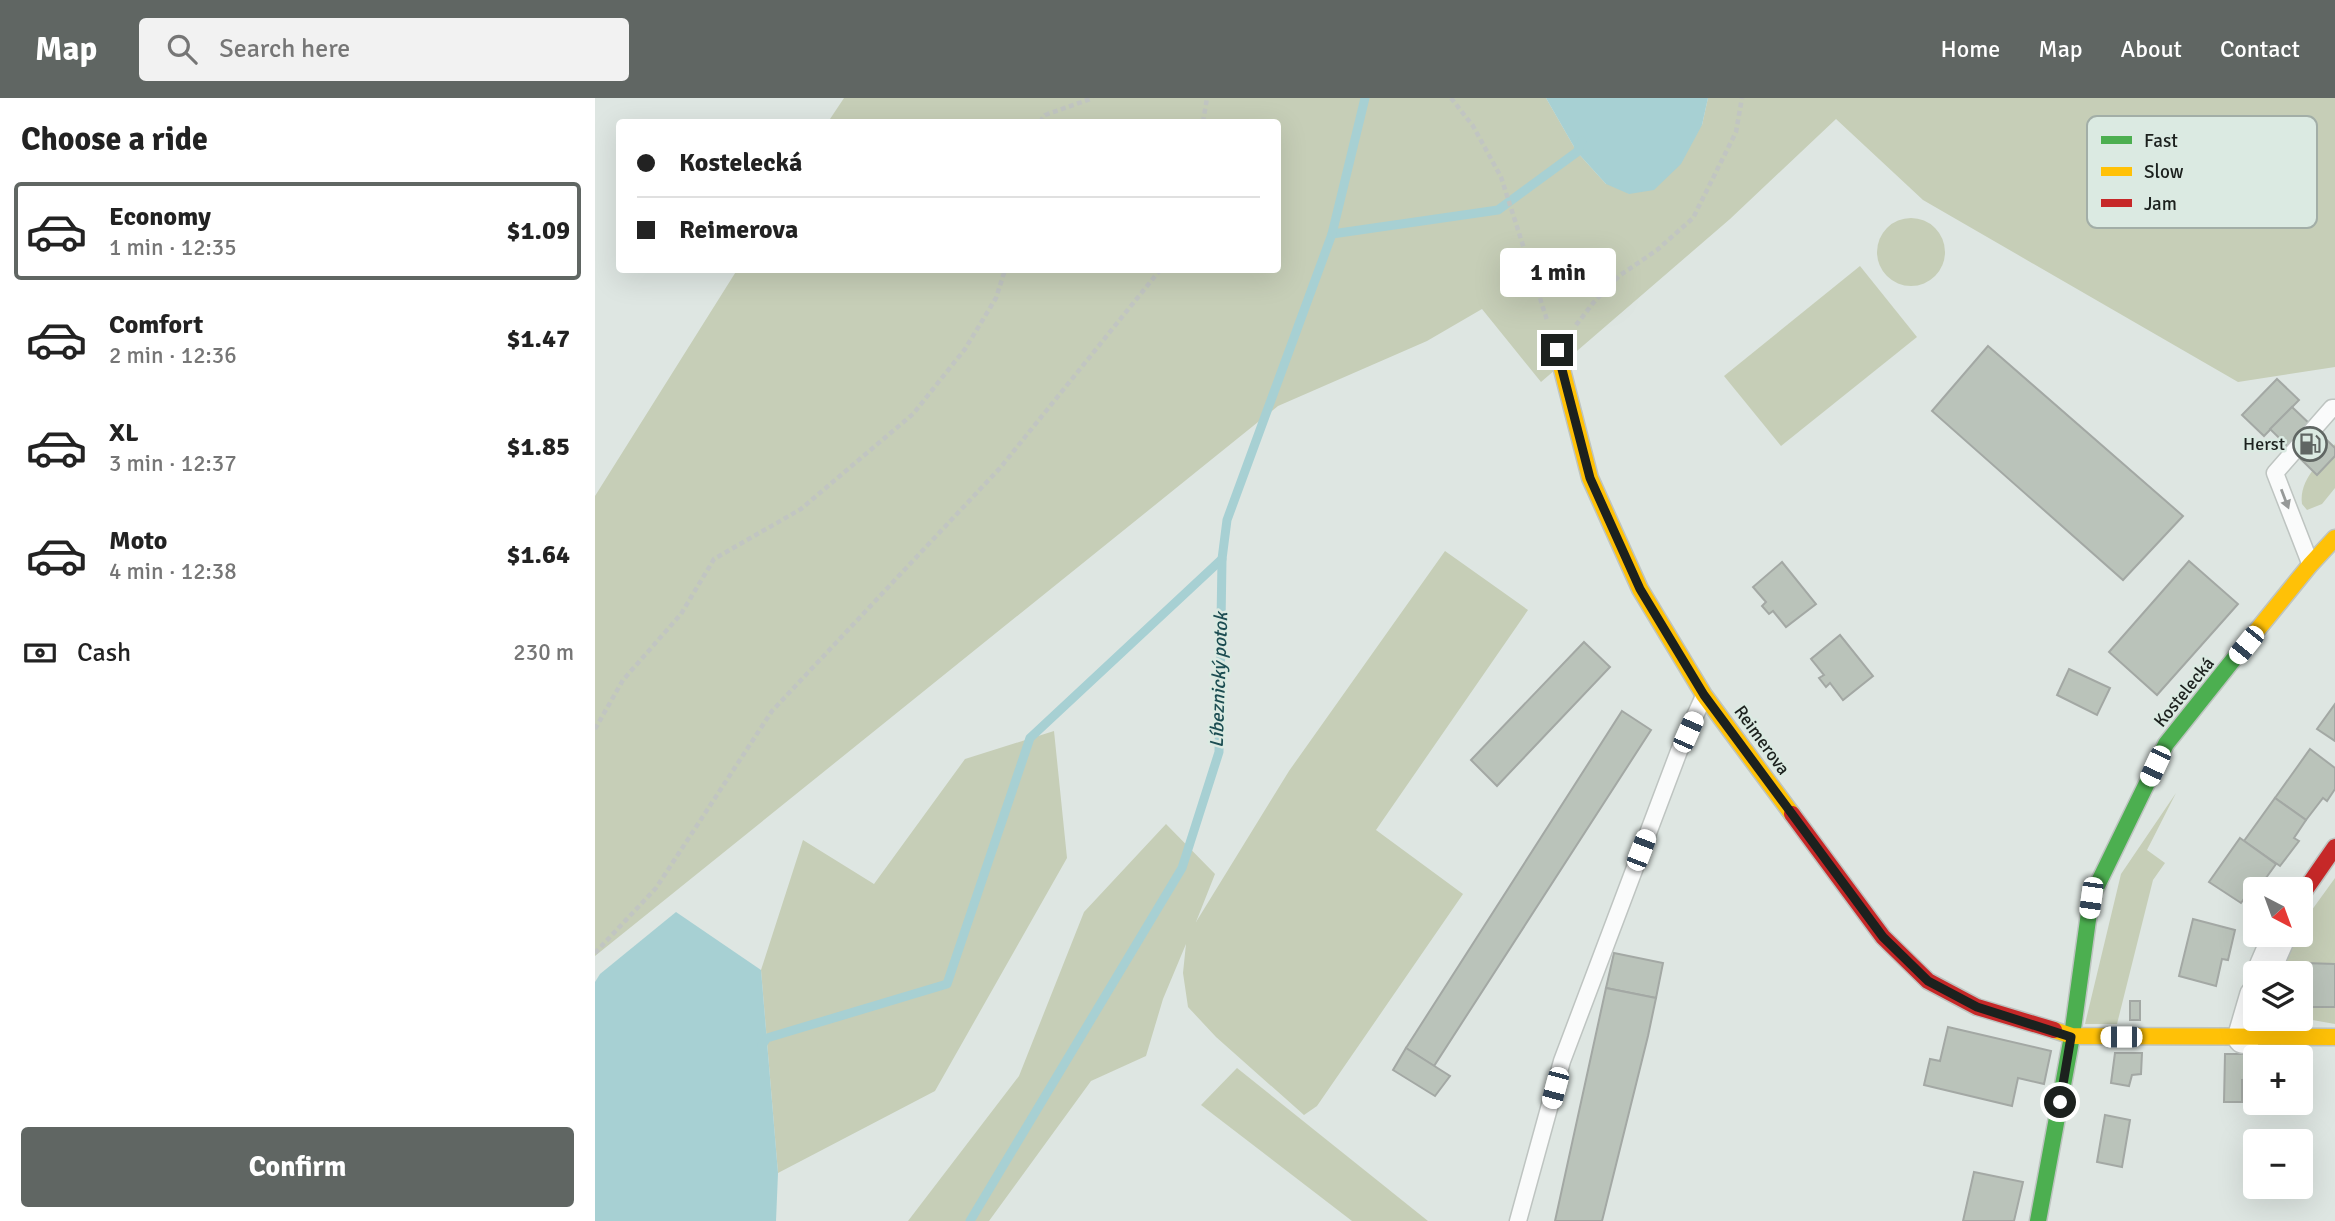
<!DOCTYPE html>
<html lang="en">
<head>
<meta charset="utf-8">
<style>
	:root { --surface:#fff; --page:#f2f2f2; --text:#222; --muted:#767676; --line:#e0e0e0; --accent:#606663 }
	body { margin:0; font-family:Signika,sans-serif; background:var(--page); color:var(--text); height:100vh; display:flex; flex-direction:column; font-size:26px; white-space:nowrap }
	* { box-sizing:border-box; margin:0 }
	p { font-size:23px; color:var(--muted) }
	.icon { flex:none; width:38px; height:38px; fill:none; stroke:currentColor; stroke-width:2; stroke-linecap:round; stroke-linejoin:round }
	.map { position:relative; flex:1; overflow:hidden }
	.panel { display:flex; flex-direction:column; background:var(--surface); width:595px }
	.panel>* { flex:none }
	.top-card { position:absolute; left:21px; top:21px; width:665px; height:154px; border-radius:7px; box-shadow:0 7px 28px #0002; display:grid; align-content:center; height:154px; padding:0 21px; background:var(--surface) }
	.needle { width:46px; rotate:139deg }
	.tools { position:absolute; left:1648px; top:779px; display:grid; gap:14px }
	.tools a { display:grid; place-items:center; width:70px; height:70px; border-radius:7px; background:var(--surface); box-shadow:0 7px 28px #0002; font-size:35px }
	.end { position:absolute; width:32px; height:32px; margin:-16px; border:9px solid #1c211e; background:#fff; box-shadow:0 0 0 4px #fff }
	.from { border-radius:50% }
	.bubble { position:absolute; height:49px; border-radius:7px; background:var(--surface); box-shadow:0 7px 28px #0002; font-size:23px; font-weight:700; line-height:49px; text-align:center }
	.car { position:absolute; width:21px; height:42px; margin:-21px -10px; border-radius:9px; box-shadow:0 0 5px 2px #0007; background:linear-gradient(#fff 24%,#345 0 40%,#fff 0 76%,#345 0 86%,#fff 0) }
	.top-card b { display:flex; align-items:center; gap:24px; height:66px; font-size:26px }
	.top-card b+b { border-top:2px solid var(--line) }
	.top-card i { width:18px; height:18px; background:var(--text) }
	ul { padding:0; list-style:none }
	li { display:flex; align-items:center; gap:21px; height:98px; margin:0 14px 10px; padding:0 7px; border:4px solid transparent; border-radius:7px }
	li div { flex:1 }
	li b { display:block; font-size:26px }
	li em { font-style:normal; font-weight:700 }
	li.selected { border-color:var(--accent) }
	li>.icon { width:63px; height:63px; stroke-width:1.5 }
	h2 { padding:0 21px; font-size:32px; line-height:84px }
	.pay { display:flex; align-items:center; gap:18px; height:77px; padding:0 21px; font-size:26px }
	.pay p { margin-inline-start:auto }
	.primary-button { display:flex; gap:14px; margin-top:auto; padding:14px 21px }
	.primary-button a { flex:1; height:80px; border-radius:7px; background:var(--accent); color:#fff; font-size:28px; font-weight:700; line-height:80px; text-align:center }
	header { display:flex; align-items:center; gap:42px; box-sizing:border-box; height:98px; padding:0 35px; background:var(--accent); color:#fff }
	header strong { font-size:33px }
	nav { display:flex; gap:38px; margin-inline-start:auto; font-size:24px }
	.search { width:490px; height:63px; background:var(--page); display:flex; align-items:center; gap:18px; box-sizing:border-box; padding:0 24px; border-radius:7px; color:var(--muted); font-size:26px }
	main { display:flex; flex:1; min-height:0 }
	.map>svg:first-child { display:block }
</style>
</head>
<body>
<header>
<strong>Map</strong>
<div class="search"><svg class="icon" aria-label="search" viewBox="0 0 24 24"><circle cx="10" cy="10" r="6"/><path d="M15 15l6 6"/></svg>Search here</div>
<nav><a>Home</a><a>Map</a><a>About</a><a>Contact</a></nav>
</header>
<main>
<section class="panel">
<h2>Choose a ride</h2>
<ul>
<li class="selected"><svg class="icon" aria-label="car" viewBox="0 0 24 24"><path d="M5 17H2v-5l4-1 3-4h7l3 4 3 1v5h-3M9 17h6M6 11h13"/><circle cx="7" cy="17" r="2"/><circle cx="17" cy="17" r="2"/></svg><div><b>Economy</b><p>1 min · 12:35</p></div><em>$1.09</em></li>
<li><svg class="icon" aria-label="car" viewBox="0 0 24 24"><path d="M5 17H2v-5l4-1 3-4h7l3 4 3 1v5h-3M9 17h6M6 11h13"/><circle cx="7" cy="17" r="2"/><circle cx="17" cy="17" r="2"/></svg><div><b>Comfort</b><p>2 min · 12:36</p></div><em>$1.47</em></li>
<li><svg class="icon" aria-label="car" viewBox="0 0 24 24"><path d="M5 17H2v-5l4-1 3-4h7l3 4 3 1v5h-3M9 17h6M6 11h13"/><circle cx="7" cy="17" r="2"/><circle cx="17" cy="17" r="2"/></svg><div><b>XL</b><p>3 min · 12:37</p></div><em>$1.85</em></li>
<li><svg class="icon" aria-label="car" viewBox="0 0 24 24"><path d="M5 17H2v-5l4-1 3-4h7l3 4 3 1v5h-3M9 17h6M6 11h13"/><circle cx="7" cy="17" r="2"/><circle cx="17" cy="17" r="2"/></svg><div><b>Moto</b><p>4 min · 12:38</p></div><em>$1.64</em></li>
</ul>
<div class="pay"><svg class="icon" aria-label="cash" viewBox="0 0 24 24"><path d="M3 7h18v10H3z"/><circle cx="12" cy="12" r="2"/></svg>Cash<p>230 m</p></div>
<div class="primary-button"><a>Confirm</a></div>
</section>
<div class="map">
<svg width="1740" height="1123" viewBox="0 0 1740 1123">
	<rect width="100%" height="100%" fill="#dee6e2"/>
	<g fill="#c6ceb7">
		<path d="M 249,0 L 951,0 L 982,54 L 1011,86 L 1107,27 L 1113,0 L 1740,0 L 1740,269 L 1643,284 L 1328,102 L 1241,21 L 1135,121 L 946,284 L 887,211 L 832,243 L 683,308 L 0,858 L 0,398 L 142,172 L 682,172 L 682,24 L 233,24 Z"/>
		<circle cx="1316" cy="154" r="34"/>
		<path d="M 1265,168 L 1322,239 L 1186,348 L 1129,278 Z"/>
		<path d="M 1740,346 L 1740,390 L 1727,406 L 1712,412 L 1707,406 C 1704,381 1725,365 1740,346 Z"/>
		<path d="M 850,453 L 933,512 L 781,732 L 868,796 L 722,1008 L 709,1017 L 621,939 L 593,909 L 588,875 L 591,846 L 568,901 L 551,958 L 496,983 L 394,1123 L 313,1123 L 424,978 L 489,814 L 571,726 L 620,776 L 601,824 L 694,673 Z"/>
		<path d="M 459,633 L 472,760 L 340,993 L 183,1075 L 166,872 L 208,742 L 279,786 L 370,661 Z"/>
		<path d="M 1581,695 L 1552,752 L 1570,765 L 1558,782 L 1522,926 L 1490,926 L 1526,776 Z"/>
		<path d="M 1740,780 L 1740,926 L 1706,920 L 1706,875 L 1686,875 L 1694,845 L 1700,837 L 1706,836 L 1706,827 Z"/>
		<path d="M 642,970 L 833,1123 L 757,1123 L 606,1007 Z"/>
	</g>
	<g fill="#a7d0d3">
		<path d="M 951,0 L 1113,0 L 1107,27 L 1086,66 L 1059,92 L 1034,96 L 1011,86 L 982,54 Z"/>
		<path d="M 81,814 L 166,872 L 183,1075 L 181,1123 L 0,1123 L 0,884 L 5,876 Z"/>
	</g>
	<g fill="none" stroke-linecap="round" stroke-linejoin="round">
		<g stroke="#a7d0d3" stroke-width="9">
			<path d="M 737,136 L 903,112 L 982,54 L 987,43"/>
			<path d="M 167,947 L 172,940 L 352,886 L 435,640 L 627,461"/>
			<path d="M 375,1123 L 587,770 L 624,654 L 627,461 L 632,422 L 737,136 L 770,0"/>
		</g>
	</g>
	<g fill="#bac3ba" stroke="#a3a8a4" stroke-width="2">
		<path d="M 1393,248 L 1588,418 L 1528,482 L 1337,313 Z"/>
		<path d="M 1682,281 L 1704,302 L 1669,338 L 1647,317 Z"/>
		<path d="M 1697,309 L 1740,350 L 1740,358 L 1722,377 L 1675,331 Z"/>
		<path d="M 1594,463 L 1643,506 L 1562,597 L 1514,554 Z"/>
		<path d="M 1187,464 L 1221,506 L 1191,529 L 1178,513 L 1174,516 L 1167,508 L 1171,504 L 1158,489 Z"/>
		<path d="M 1245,537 L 1278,578 L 1248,602 L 1235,585 L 1231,589 L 1224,580 L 1229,577 L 1216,561 Z"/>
		<path d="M 989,544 L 1015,569 L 902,688 L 876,662 Z"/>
		<path d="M 1474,571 L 1515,590 L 1502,617 L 1462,597 Z"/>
		<path d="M 1740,606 L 1740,643 L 1722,631 Z"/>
		<path d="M 1027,613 L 1056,632 L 839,968 L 811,950 Z"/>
		<path d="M 1715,651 L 1740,670 L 1740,691 L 1732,703 L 1728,700 L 1711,722 L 1680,700 Z"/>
		<path d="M 1680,700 L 1711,722 L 1699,740 L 1704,743 L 1685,768 L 1649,743 Z"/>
		<path d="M 1645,740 L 1681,766 L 1663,791 L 1658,788 L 1646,805 L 1614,784 Z"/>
		<path d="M 1598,821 L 1640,832 L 1633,862 L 1627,861 L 1621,888 L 1584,878 Z"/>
		<path d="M 1019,855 L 1068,865 L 1061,900 L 1011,890 Z"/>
		<path d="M 1710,865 L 1740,866 L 1740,909 L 1710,909 Z"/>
		<path d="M 1011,890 L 1061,900 L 1053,938 L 1007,1123 L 960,1123 Z"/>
		<rect x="1535" y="903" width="10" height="19"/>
		<path d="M 1353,929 L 1456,953 L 1449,986 L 1423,980 L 1417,1008 L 1329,987 L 1335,961 L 1345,963 Z"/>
		<path d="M 811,950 L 855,978 L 840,998 L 798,972 Z"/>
		<path d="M 1520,955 L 1547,955 L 1546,976 L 1537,977 L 1534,988 L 1516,985 Z"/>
		<path d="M 1630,956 L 1677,956 L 1677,959 L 1661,959 L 1661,981 L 1647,982 L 1647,1004 L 1629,1004 Z"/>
		<path d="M 1510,1017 L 1535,1022 L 1527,1069 L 1502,1064 Z"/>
		<path d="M 1379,1074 L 1428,1084 L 1419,1123 L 1368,1123 Z"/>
	</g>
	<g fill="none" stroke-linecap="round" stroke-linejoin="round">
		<g stroke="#bec4c1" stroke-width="19">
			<g id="lane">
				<path d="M 1715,465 L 1680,375 L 1737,310 L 1740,310"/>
				<path d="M 923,1123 L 967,963 L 1084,653 L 1109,598"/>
			</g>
		</g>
		<g stroke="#bec4c1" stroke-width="35">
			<g id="street">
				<path d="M 1668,875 L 1685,836"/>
				<path d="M 1649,939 L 1661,898"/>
			</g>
		</g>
		<g stroke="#bec4c1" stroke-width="19">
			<path id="fast" d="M 1443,1123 L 1477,938 L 1496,800 L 1571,646 L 1646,552"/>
		</g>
		<g stroke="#bec4c1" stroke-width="19">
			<g id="slow">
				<path d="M 962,252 L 995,380 L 1045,491 L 1109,597 L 1197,716"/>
				<path d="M 1646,552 L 1715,467 L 1740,440"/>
				<path d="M 1459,932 L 1477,938 L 1740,939"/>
			</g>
		</g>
		<g stroke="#bec4c1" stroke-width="19">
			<g id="jam">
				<path d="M 1197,716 L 1288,839 L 1333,883 L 1382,909 L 1459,932"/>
				<path d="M 1706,798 L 1740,749"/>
			</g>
		</g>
		<g stroke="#c1c5c2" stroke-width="4.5" stroke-dasharray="5 3.5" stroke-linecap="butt">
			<path d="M 856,0 L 878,28 L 906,79 L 952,222"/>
			<path d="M 445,24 L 450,17 L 498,0"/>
			<path d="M 608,24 L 612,0"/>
			<path d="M 981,227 L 999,204 L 1024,178 L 1062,152 L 1098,120 L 1141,34 L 1147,0"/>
			<path d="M 0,631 L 28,582 L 86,516 L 119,461 L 206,411 L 318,316 L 370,251 L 401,200 L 410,172"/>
			<path d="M 0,855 L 61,790 L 177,613 L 405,370 L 565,172"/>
		</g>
		<use href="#lane" stroke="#fafbfb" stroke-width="16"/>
		<use href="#street" stroke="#fafbfb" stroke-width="32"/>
		<use href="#fast" stroke="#4caf50" stroke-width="16"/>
		<use href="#slow" stroke="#ffc107" stroke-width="16"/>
		<use href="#jam" stroke="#c62828" stroke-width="16"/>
	</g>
	<defs><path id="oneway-solid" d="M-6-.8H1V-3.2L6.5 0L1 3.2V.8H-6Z" transform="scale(1.75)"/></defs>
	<use fill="#969998" href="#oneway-solid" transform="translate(1690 401) rotate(69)"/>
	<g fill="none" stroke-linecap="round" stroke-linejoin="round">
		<path stroke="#1c211e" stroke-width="9" d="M 962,252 L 995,380 L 1045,491 L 1109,597 L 1288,839 L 1333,883 L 1382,909 L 1476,939 L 1465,1004"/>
	</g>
	<defs>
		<g id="fuel-ring" transform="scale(1.75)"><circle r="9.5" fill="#dbeae2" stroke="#606663" stroke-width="1.5"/><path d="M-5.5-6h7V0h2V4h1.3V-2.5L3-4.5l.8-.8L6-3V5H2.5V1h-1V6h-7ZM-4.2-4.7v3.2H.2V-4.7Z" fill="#606663"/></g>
	</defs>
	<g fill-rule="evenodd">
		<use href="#fuel-ring" x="1715" y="346"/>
	</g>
	<g text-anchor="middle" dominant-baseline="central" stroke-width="5" stroke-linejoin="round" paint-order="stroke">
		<g font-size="18" fill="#1c211e" stroke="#dbeae2" text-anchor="end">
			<text x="1690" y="346">Herst</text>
		</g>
		<g font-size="18" fill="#1c211e" stroke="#dbeae2">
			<text transform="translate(1589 594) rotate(-51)">Kostelecká</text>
			<text transform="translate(1167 642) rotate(54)">Reimerova</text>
		</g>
		<g font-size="19" font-style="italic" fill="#1c4d52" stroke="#dbeae2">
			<text transform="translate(624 582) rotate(-88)">Líbeznický potok</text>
		</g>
	</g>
	<rect x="1492" y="18" width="230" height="112" rx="10" fill="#dbeae2" stroke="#a2aea7" stroke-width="2"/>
	<rect x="1506" y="38" width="31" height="8" fill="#4caf50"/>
	<rect x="1506" y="69" width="31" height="9" fill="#ffc107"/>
	<rect x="1506" y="101" width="31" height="8" fill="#c62828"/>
	<g font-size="19" fill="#1c211e">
		<text x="1549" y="49">Fast</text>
		<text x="1549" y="80">Slow</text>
		<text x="1549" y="112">Jam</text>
	</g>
</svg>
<div class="tools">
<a><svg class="needle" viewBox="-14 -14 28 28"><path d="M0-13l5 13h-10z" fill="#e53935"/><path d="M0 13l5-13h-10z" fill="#767676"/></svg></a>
<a><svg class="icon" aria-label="layers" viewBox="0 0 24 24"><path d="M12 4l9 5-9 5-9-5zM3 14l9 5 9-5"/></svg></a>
<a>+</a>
<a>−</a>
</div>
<i class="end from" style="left:1465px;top:1004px"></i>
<i class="end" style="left:962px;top:252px"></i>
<div class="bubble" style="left:905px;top:150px;width:116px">1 min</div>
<i class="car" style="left:1651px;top:547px;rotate:219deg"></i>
<i class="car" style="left:1093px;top:634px;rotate:24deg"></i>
<i class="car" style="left:1560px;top:668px;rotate:205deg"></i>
<i class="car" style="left:1046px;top:752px;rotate:21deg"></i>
<i class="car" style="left:1496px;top:800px;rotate:188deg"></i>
<i class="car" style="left:1526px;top:939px;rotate:270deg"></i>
<i class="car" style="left:960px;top:990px;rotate:195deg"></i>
<div class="top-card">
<b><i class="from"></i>Kostelecká</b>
<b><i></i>Reimerova</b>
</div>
</div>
</main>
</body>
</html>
